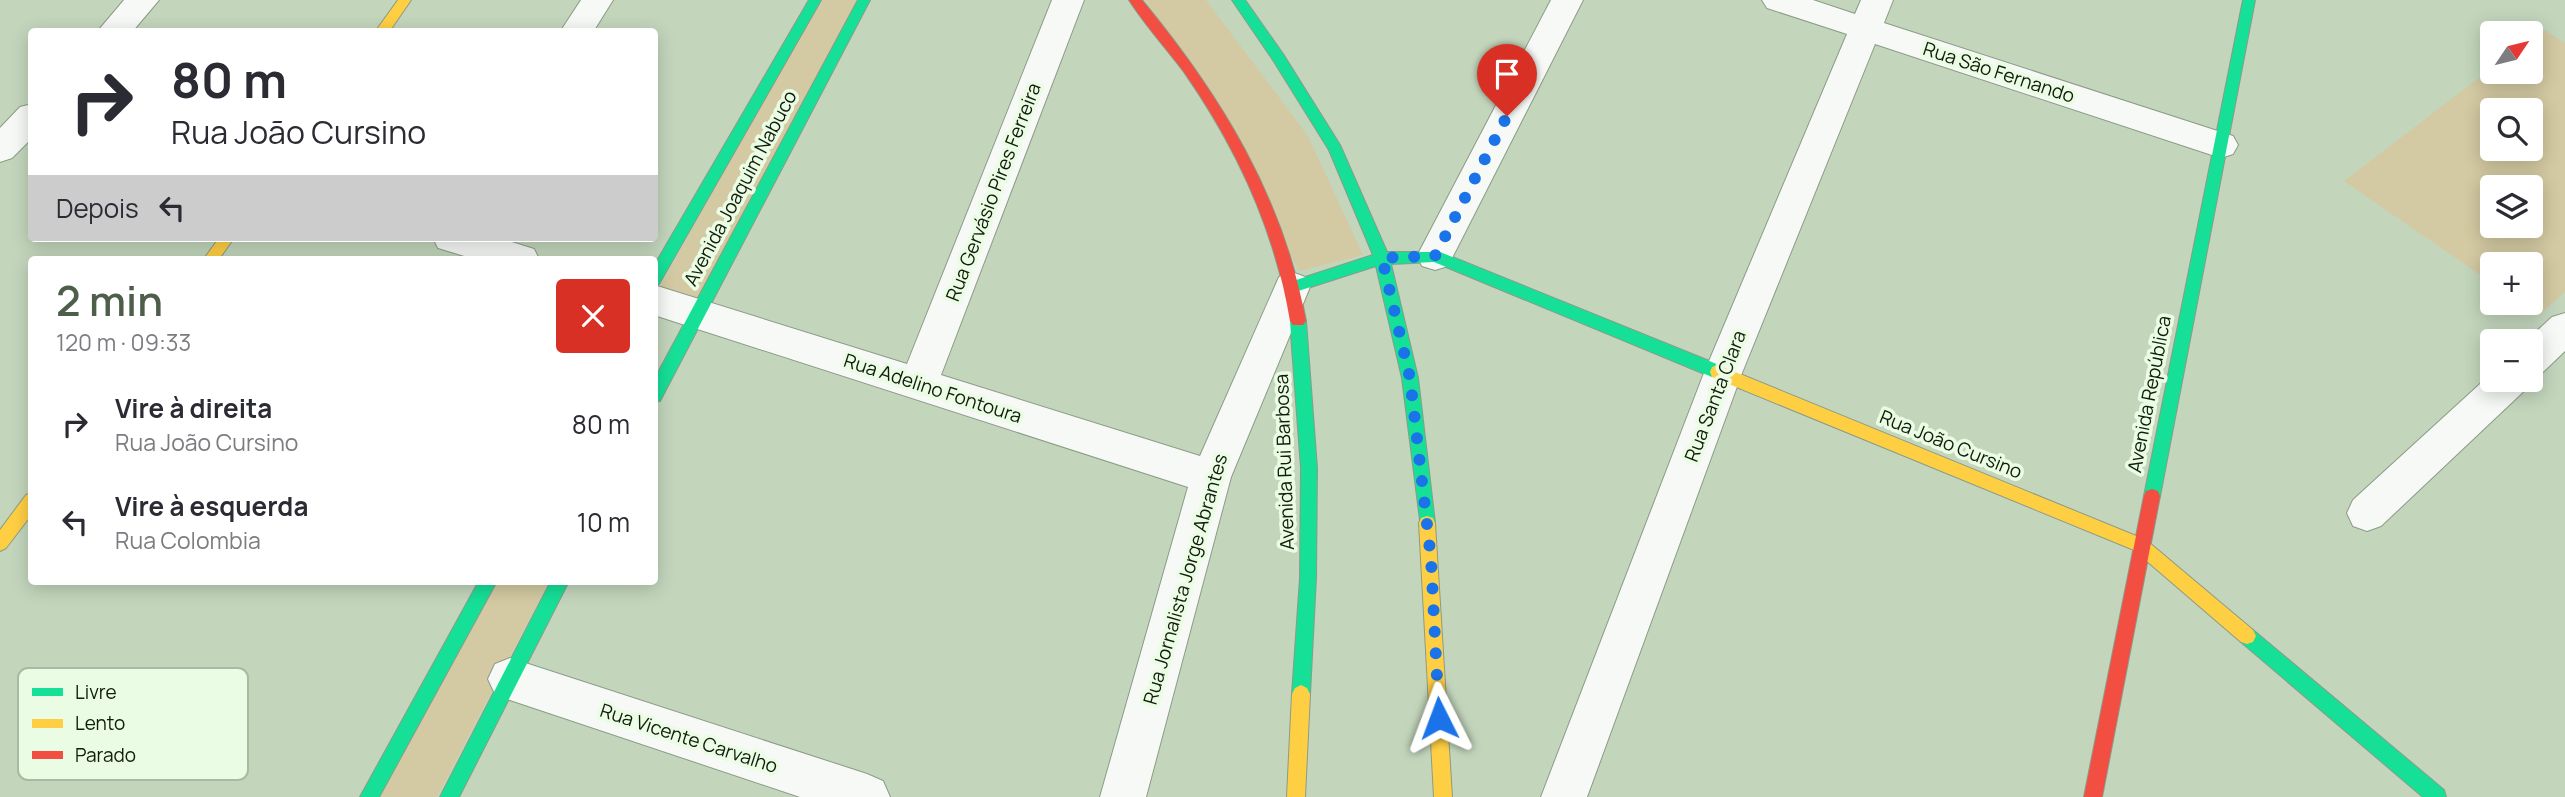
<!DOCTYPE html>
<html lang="pt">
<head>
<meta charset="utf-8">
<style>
	:root { --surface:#fff; --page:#f7f7f7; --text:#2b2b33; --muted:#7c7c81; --accent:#4f5e4a }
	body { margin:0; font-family:Manrope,sans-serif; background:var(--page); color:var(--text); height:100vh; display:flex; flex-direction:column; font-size:26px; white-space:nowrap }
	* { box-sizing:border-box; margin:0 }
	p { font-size:23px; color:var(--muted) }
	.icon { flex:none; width:38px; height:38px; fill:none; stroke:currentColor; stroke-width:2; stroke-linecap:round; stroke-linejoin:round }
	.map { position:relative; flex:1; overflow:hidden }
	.drawer { position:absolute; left:28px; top:256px; width:630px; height:329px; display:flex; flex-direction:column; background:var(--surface); border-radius:7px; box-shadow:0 4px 18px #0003 }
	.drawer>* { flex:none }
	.banner { position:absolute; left:28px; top:28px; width:630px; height:214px; border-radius:7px; box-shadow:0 4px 18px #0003; background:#fff; color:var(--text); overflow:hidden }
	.needle { width:46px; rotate:55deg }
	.fabs { position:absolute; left:2480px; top:21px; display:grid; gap:14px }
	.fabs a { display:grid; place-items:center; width:63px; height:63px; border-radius:7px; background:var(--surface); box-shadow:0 4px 18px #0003; font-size:35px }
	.pin { position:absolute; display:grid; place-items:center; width:60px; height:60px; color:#fff; margin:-72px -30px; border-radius:50% 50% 50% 0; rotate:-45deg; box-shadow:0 0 7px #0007 }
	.pin .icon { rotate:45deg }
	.me { position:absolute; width:77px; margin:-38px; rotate:357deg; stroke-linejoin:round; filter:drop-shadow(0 0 5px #0008) }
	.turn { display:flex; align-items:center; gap:24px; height:147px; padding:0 28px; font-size:32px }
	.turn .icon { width:91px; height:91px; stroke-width:2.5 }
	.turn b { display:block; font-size:49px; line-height:60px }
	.then { display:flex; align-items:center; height:66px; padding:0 28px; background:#0003; gap:14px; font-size:26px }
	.round { display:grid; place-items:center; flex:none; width:74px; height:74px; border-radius:7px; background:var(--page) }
	.summary { display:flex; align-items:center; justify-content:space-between; height:119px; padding:0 28px }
	h1 { font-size:42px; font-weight:600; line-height:52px; color:var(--accent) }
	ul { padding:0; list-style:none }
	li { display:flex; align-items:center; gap:21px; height:98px; padding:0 28px }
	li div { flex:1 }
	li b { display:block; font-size:26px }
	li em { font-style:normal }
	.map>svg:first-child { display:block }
	.green { fill:#d3c9a2; fill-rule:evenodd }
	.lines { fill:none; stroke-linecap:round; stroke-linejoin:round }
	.street-casing { stroke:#8c9b87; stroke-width:2 }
	.fast-casing { stroke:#8c9b87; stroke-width:2 }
	.slow-casing { stroke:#8c9b87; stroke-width:2 }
	.jam-casing { stroke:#8c9b87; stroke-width:2 }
	.street { fill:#f6f9f5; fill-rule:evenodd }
	.fast { fill:#16e098; fill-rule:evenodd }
	.slow { fill:#ffcf43; fill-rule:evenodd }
	.jam { fill:#f24e42; fill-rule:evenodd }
	.route { stroke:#1a73e8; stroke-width:12; stroke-dasharray:0 21.6 }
	.labels { text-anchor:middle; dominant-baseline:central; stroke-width:7; stroke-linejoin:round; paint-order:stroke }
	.street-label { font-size:19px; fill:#111d0c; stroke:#ebfce4 }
	.key { fill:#ebfce4; stroke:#aab9a3; stroke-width:2 }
	.key-label { font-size:19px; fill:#111d0c }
</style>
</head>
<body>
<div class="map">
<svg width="2565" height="797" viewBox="0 0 2565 797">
	<rect width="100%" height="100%" fill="#c3d6bc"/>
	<g class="green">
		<polygon points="820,0 857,0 694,304 657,292"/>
		<polygon points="1146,0 1206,0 1308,136 1363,255 1299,271"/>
		<path d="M2543,29L2565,43V292L2539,315L2521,303H2530V264H2492V283L2344,181L2492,68V72H2530L2531,39ZM2492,110H2530V149H2492ZM2492,187H2530V226H2492Z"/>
		<polygon points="496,581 549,581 437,797 380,797"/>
	</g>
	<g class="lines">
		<g class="street-casing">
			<g id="street">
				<polygon points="124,0 159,0 132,32 97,32"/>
				<polygon points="581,0 613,0 593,32 560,32"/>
				<polygon points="1052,0 1084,0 941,375 1200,456 1279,277 1292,272 1305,277 1310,287 1231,477 1146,797 1100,797 1188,487 654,315 654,285 907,364"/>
				<polygon points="1551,0 1583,0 1448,266 1435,270 1422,266 1417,256"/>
				<polygon points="1762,0 1813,0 1855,14 1861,0 1893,0 1884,23 2233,136 2238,145 2233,154 2221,158 1875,44 1742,373 1587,797 1541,797 1704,373 1847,34 1767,8"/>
				<polygon points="32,104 32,138 12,158 0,162 0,128 20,107"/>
				<polygon points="433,238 499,238 534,249 539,259 474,259 438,248"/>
				<polygon points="2565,313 2565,351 2543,372 2530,377 2530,341 2526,341 2552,317"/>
				<polygon points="2492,373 2492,380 2529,380 2524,391 2381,526 2367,531 2353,526 2347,513 2353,500"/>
				<polygon points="510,658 867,774 883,781 890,797 800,797 510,700 495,694 488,679 495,664"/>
			</g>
		</g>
		<g class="fast-casing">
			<g id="fast">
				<polygon points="809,0 821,0 659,284 654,286 654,266"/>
				<polygon points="858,0 870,0 660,401 654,402 654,380"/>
				<polygon points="1232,0 1245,0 1283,54 1340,145 1387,252 1440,252 1724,367 1726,372 1724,377 1712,377 1434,262 1391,264 1418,378 1435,523 1433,528 1427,530 1421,528 1402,378 1376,266 1292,293 1285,287 1287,283 1373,255 1329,150 1273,60"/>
				<polygon points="2243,0 2255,0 2160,496 2158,501 2152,503 2146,501 2144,496"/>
				<polygon points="1298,315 1303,317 1306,321 1317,468 1316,578 1310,694 1307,700 1301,703 1295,700 1292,694 1300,578 1301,468 1290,321 1293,317"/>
				<polygon points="479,581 497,581 379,797 360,797"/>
				<polygon points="551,581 569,581 459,797 440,797"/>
				<polygon points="2247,628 2253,630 2444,790 2446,797 2423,797 2241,642 2238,636 2241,630"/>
			</g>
		</g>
		<g class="slow-casing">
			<g id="slow">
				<polygon points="398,0 411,0 389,32 375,32"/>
				<polygon points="219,238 234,238 219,259 204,259"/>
				<polygon points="1718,365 2146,540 2253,630 2256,636 2253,642 2247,644 2241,642 2134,550 1712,377 1710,372 1712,367"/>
				<polygon points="32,493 32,514 6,548 0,551 0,530 26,495"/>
				<polygon points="1427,516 1433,518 1435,523 1452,797 1434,797 1419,523 1421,518"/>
				<polygon points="1301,685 1307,688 1310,694 1305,797 1287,797 1292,694 1295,688"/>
			</g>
		</g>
		<g class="jam-casing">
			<g id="jam">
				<path d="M1129,0H1142C1221,96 1283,197 1306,321L1303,325H1293L1290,321C1275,230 1237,148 1184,72C1166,48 1145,25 1129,0Z"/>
				<polygon points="2152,489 2158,491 2160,496 2102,797 2084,797 2144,496 2146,491"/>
			</g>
		</g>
		<use href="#street" class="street"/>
		<use href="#fast" class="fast"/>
		<use href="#slow" class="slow"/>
		<use href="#jam" class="jam"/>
	</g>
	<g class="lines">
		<polyline class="route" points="1439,718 1431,559 1410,378 1382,258 1435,256 1507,116"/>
	</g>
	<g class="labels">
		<g class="street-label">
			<text transform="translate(1999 72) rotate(18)">Rua São Fernando</text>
			<text transform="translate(740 188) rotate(-62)">Avenida Joaquim Nabuco</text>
			<text transform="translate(993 192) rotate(-69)">Rua Gervásio Pires Ferreira</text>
			<text transform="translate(933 388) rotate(18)">Rua Adelino Fontoura</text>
			<text transform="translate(2149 394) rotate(-79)">Avenida República</text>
			<text transform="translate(1715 396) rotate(-69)">Rua Santa Clara</text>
			<text transform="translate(1951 444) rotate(22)">Rua João Cursino</text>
			<text transform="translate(1284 462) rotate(-92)">Avenida Rui Barbosa</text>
			<text transform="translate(1185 579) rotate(-74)">Rua Jornalista Jorge Abrantes</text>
			<text transform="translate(689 738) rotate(18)">Rua Vicente Carvalho</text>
		</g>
	</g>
	<rect x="18" y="668" width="230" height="112" rx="10" class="key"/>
	<rect x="32" y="688" width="31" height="8" fill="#16e098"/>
	<rect x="32" y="719" width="31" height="9" fill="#ffcf43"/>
	<rect x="32" y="751" width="31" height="8" fill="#f24e42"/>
	<g class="key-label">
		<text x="75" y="699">Livre</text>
		<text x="75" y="730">Lento</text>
		<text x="75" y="762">Parado</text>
	</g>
</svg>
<div class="fabs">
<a><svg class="needle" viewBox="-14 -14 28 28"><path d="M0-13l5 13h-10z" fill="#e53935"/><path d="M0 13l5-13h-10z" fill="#7c7c81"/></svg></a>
<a><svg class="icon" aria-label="search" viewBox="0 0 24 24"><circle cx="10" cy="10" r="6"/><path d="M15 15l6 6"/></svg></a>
<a><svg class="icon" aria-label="layers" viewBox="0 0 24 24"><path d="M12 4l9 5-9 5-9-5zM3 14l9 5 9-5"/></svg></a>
<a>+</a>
<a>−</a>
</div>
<div class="pin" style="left:1507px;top:116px;background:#d93025"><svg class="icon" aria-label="arrive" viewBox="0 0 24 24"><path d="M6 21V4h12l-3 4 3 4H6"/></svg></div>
<svg class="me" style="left:1439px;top:718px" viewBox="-20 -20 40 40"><path d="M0-17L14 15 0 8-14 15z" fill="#1a73e8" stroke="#fff" stroke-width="4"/></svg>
<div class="banner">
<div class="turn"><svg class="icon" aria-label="right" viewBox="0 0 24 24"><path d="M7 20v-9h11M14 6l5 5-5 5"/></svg><div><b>80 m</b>Rua João Cursino</div></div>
<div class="then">Depois<svg class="icon" aria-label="left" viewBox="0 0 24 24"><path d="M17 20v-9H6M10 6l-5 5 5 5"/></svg></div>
</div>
<section class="drawer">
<div class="summary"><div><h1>2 min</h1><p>120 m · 09:33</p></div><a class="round" style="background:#d93025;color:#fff"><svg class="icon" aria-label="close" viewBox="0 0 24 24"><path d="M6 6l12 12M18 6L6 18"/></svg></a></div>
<ul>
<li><svg class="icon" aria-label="right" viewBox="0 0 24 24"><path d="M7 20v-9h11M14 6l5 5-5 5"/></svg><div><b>Vire à direita</b><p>Rua João Cursino</p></div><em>80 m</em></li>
<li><svg class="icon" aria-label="left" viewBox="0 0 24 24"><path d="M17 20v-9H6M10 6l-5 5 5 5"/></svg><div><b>Vire à esquerda</b><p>Rua Colombia</p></div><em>10 m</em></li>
</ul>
</section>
</div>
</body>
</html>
